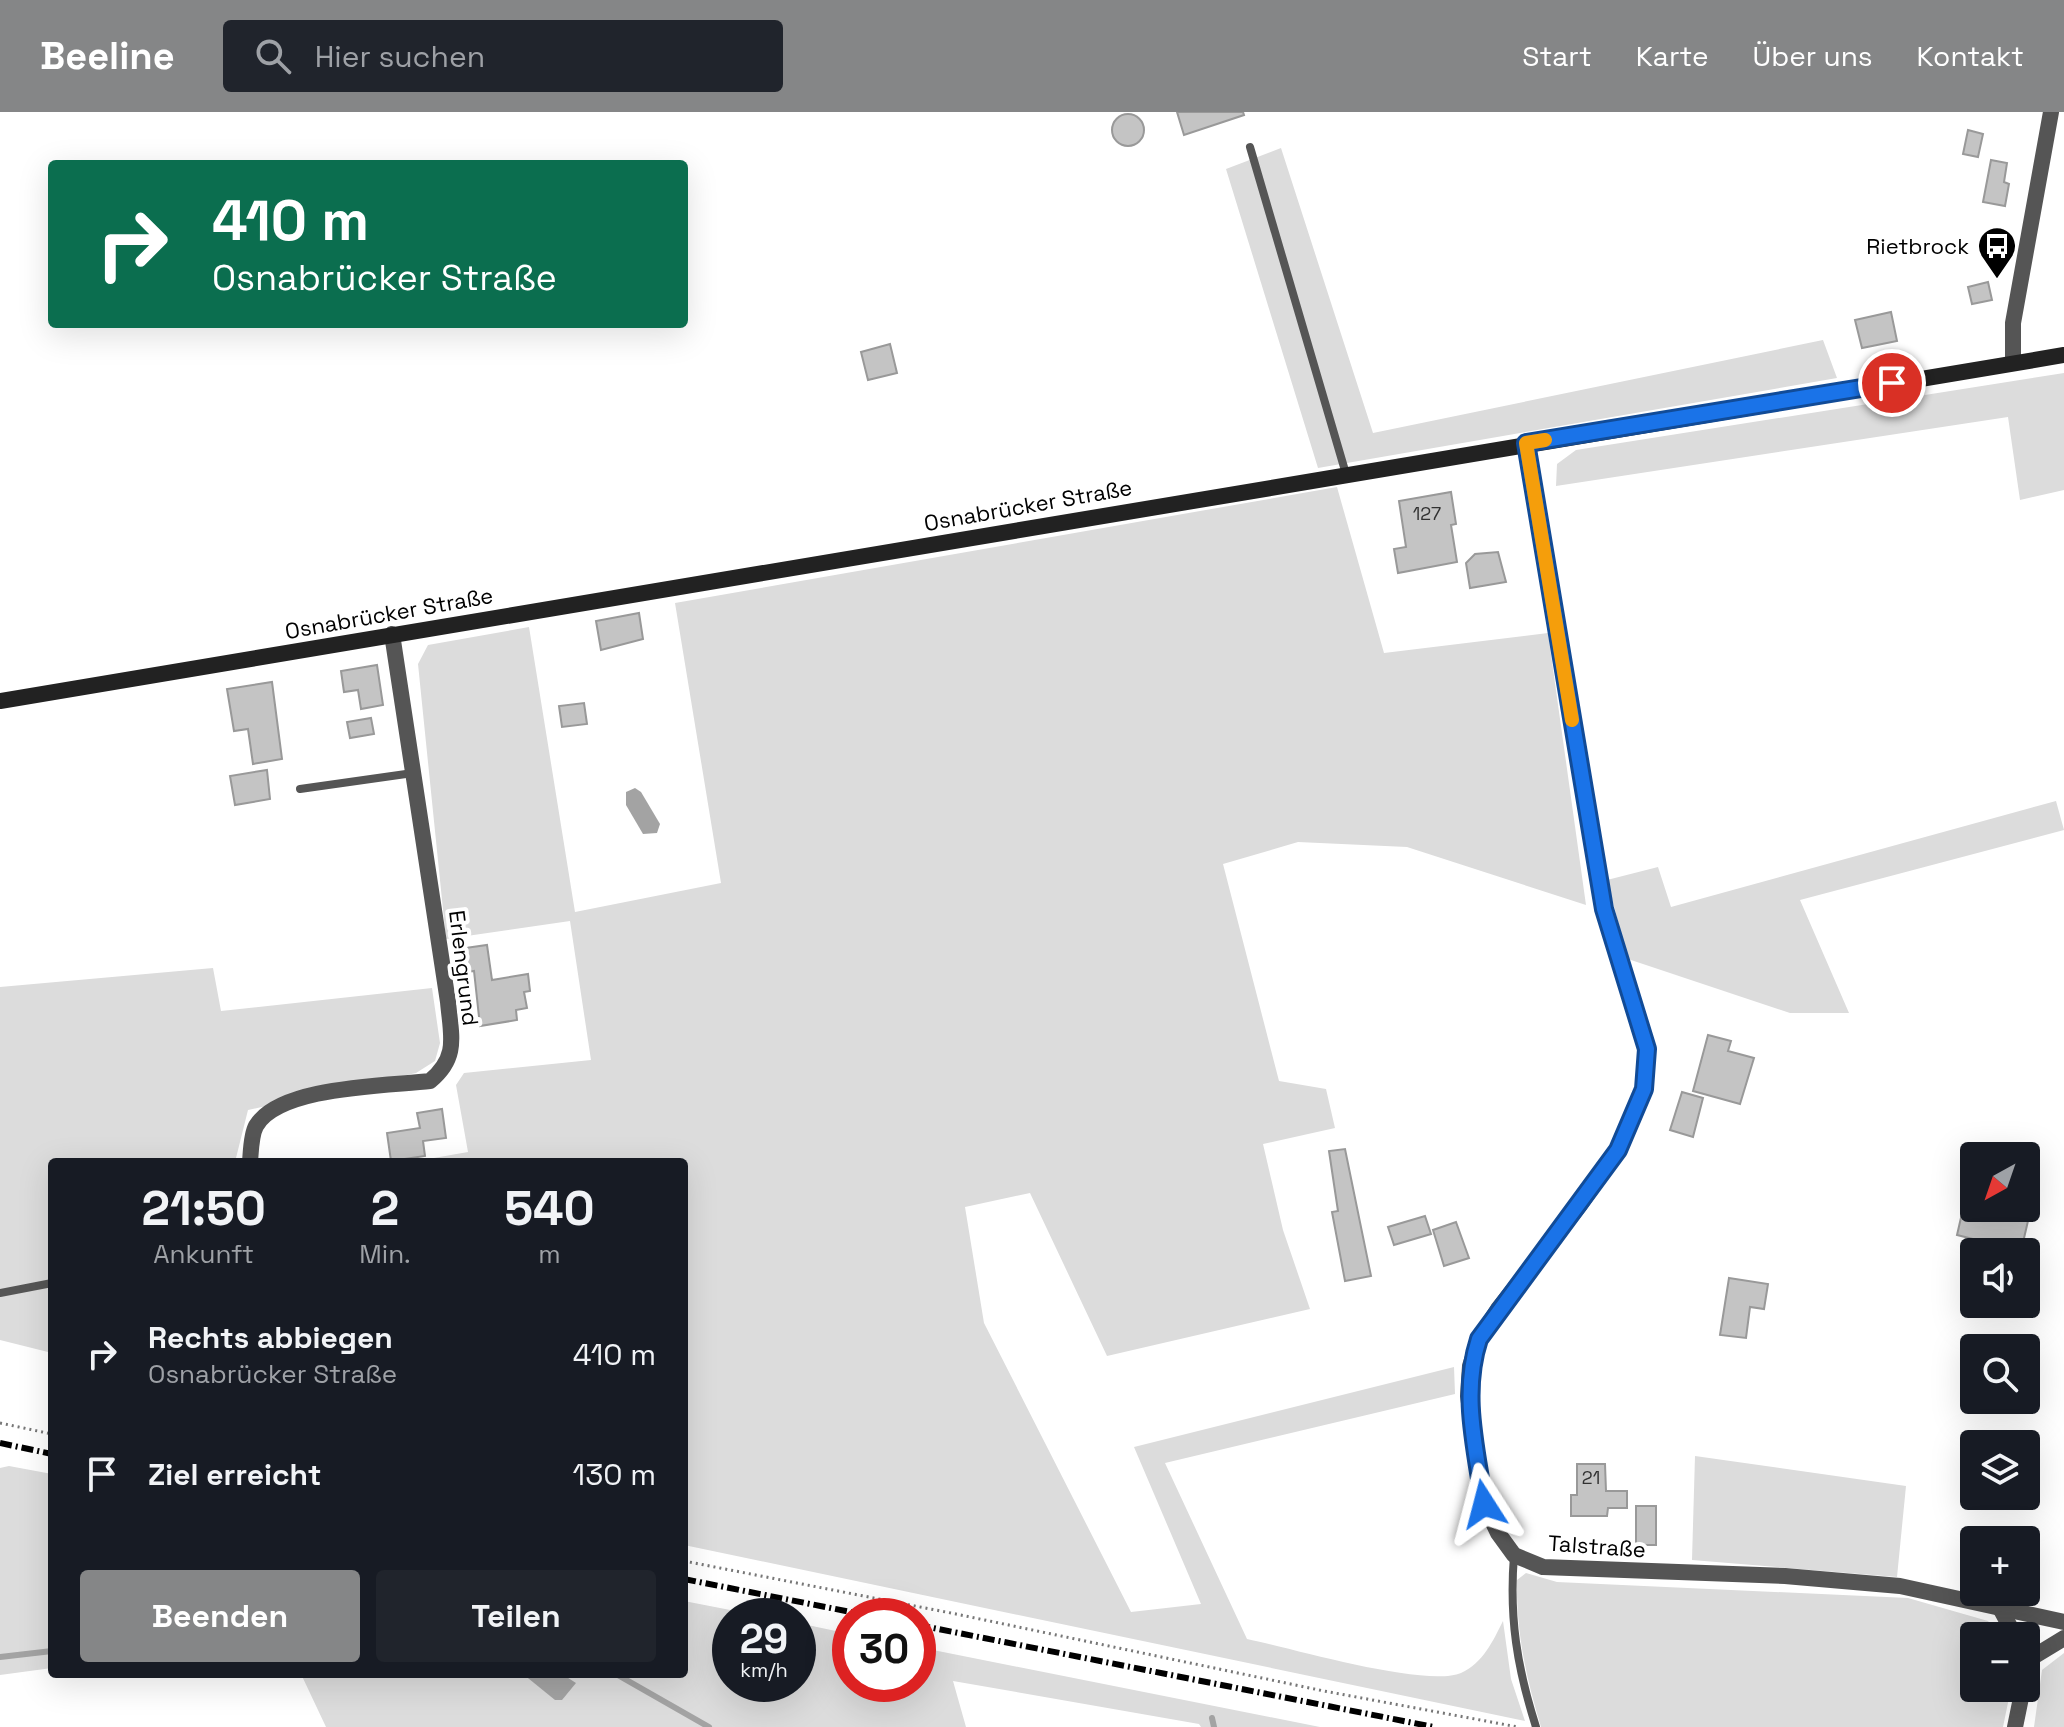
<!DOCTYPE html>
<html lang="de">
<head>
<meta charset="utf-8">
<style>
	:root { --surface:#171b24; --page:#20242c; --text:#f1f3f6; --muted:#9ea1a6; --accent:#858687 }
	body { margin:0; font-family:"Space Grotesk",sans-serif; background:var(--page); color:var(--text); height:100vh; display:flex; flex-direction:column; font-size:30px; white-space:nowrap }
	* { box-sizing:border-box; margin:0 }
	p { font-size:26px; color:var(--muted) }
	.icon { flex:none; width:44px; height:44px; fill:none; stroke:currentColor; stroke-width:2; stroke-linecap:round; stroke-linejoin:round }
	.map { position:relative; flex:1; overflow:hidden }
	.panel { position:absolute; left:48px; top:1046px; width:640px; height:520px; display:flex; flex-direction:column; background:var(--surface); border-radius:8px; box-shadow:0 8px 32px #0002 }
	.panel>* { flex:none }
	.banner { position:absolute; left:48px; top:48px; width:640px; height:168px; border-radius:8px; box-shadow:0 8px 32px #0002; background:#0b6e4f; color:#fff; overflow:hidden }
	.needle { width:52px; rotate:220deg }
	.tools { position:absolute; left:1960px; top:1030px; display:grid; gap:16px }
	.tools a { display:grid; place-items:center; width:80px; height:80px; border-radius:8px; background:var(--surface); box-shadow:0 8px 32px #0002; font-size:40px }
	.speed { position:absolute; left:712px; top:1486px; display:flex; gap:16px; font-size:40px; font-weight:700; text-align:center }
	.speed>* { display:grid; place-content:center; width:104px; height:104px; border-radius:50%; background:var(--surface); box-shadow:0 8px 32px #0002; line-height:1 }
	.speed small { font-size:20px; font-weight:400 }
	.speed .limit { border:12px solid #d22; background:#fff; color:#111 }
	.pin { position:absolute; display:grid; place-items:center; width:68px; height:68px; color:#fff; margin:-34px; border:4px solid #fff; border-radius:50%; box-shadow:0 2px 8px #0007 }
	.me { position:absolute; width:88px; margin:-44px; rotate:351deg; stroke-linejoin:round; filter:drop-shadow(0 0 6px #0008) }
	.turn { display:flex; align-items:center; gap:28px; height:168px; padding:0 32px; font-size:36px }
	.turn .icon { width:104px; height:104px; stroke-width:2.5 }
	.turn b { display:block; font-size:56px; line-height:68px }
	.eta { display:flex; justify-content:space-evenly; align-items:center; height:136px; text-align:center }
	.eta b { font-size:48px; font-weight:800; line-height:56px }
	.action { display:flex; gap:16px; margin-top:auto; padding:16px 32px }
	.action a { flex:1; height:92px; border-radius:8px; background:var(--accent); color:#fff; font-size:32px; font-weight:800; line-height:92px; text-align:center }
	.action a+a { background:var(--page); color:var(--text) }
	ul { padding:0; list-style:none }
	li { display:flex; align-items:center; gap:24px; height:120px; padding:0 32px }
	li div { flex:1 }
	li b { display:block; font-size:30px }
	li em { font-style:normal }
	header { display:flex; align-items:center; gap:48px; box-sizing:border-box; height:112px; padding:0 40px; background:var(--accent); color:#fff }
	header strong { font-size:38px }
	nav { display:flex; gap:44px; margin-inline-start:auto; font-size:28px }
	.search { width:560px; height:72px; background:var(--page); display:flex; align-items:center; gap:20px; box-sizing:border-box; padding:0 28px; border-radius:8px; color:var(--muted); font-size:30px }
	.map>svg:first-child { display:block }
	.green { fill:#dcdcdc }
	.water { fill:#a3a3a3 }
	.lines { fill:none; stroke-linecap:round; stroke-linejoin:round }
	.stream { stroke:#a3a3a3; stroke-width:6 }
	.building { fill:#c4c4c4; stroke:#999; stroke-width:2 }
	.path { stroke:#777; stroke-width:3; stroke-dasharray:2 4; stroke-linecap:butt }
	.lane { stroke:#555; stroke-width:8 }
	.street { stroke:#555; stroke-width:16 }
	.secondary { stroke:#222; stroke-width:16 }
	.rail { stroke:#000; stroke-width:6; stroke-dasharray:12 4 2 4; stroke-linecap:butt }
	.route-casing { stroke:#114b97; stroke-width:20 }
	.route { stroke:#1a73e8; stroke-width:14 }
	.slow { stroke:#f59e0b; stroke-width:14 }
	.labels { text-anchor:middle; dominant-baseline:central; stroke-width:8; stroke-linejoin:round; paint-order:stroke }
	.number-label { font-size:18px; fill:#313131 }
	.poi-label { font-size:22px; fill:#000; stroke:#fff; text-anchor:end }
	.street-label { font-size:22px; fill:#000; stroke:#fff }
</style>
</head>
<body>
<header>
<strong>Beeline</strong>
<div class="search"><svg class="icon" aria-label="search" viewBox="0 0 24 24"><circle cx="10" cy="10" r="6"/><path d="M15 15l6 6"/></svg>Hier suchen</div>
<nav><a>Start</a><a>Karte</a><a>Über uns</a><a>Kontakt</a></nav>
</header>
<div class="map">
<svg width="2064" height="1615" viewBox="0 0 2064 1615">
	<rect width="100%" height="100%" fill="#fff"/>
	<g class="green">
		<polygon points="1281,36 1373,321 1823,228 1837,266 1318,356 1226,57"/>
		<polygon points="2064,261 2064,378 2020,388 2008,305 1556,374 1557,352 1576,338"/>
		<path d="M1337,375L1384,541L1548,521L1586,793L1407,735L1298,730L1223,752L1279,969L1326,977L1335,1016L1263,1032L1283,1118L1310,1197L1107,1244L1030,1081L965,1095L984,1211L1131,1500L1201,1492L1134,1335L1454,1255L1455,1282L1165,1351L1247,1527C1291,1536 1425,1576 1461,1561C1483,1551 1493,1529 1503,1509L1511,1567L1525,1609L684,1433V1050H411L468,1040L456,973L464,961L591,948L570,809L446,827L418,552L428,533L529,515L575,800L721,771L675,491Z"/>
		<polygon points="2056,689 2064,718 1800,788 1849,901 1790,901 1628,847 1607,768 1658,755 1671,795"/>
		<polygon points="213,856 221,899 432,876 440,931 435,949 416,961 248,998 235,1050 52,1050 52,1241 0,1228 0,875"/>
		<polygon points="1695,1344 1906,1374 1897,1465 1692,1448"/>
		<polygon points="9,1354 52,1362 52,1556 0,1563 0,1356"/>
		<path d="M1526,1461L1557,1470L1908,1486L1988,1509L2000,1524H1974V1576H2011L2003,1615H1541C1526,1566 1516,1519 1517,1468Z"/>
		<polygon points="684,1489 761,1504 730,1504 730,1572 798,1572 798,1511 850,1522 850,1572 918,1572 918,1535 1320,1615 1201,1615 1199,1612 953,1569 966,1615 326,1615 301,1562 684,1562"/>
		<polygon points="2064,1541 2064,1615 2034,1615 2042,1558"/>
	</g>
	<g class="water">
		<polygon points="635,676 641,680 660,712 657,721 643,722 626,693 626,680"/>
		<polygon points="523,1562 562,1562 576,1571 562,1588 555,1588"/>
	</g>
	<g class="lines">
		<g class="stream">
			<polyline points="0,1545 52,1539"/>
			<polyline points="616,1562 709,1615"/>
			<polyline points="1212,1606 1214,1615"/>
		</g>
	</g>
	<g class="building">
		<polygon points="1177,0 1243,0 1244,3 1184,23"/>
		<circle cx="1128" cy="18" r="16"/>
		<polygon points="1968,18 1983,22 1978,45 1963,42"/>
		<polygon points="1991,48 2007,51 2004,70 2009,72 2005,94 1983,90"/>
		<polygon points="1988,170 1992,188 1972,192 1968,175"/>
		<polygon points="1891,200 1897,229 1862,236 1855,208"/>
		<polygon points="890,232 897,261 868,268 861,240"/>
		<polygon points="1451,380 1456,412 1451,413 1457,450 1398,461 1394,437 1406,435 1399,389"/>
		<polygon points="1498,440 1506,470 1470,476 1466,451 1475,442"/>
		<polygon points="639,501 643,527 601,538 596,509"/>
		<polygon points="377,553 383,593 361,597 358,578 344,580 341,559"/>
		<polygon points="272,570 282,647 253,652 248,617 234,619 227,577"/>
		<polygon points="584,591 587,612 562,615 559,594"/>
		<polygon points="371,606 374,622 350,626 347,610"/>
		<polygon points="267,658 270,687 235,693 230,664"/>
		<polygon points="487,833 492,868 528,862 530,879 524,880 527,896 516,898 517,908 480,914 474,859 462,861 458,837"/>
		<polygon points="1708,923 1731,929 1728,939 1754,946 1740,992 1693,979"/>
		<polygon points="1682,980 1703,986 1693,1025 1670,1018"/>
		<polygon points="442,997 446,1026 423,1029 425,1044 391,1049 387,1021 420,1016 417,1001"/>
		<polygon points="1345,1037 1371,1164 1345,1169 1332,1100 1338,1099 1329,1039"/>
		<polygon points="2000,1096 2031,1096 2021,1139 1957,1123 1963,1097 1998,1105"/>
		<polygon points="1425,1104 1431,1122 1394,1133 1388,1115"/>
		<polygon points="1456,1110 1469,1146 1444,1154 1433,1118"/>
		<polygon points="1729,1166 1768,1172 1764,1197 1750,1195 1746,1226 1720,1223"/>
		<polygon points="1577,1352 1605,1352 1606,1379 1627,1379 1627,1396 1608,1396 1607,1404 1571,1404 1571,1383 1577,1383"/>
		<rect x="1636" y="1394" width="20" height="39"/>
	</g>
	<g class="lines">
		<g class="path">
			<polyline points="0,1311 52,1322"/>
			<polyline points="684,1449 956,1502 1324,1579 1518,1615"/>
		</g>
		<g class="lane">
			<polyline points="1250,35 1346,362"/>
			<polyline points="300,677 413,661"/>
			<polyline points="0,1181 52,1171"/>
			<path d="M1514,1443C1509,1506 1517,1555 1536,1615"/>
		</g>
		<g class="street">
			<polyline points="2013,251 2013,211 2051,0"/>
			<polyline points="1526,331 1604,797 1647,937 1644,977 1618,1038 1580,1093 1498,1197 1479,1227 1470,1254 1468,1284 1484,1392 1498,1421 1514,1443 1543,1455 1785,1464 1900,1474 2064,1510"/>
			<path d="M250,1050C251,1039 251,1023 256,1014C279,974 387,974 430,969C459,945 451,924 448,890L392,522"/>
			<polyline points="2000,1496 2015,1524"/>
			<polyline points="2028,1548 2064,1526"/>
			<polyline points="2015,1615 2023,1576"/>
		</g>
		<polyline class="secondary" points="0,589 2064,243"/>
		<g class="rail">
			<polyline points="0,1331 52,1342"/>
			<polyline points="684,1467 871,1504"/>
			<polyline points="918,1513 1434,1615"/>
		</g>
	</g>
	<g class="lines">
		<g class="route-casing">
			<path id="route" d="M1484,1392C1476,1336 1461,1282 1479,1227L1618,1038L1644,977L1647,937L1604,797L1526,331L1892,271"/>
		</g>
		<use href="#route" class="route"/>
		<polyline class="slow" points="1545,328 1526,331 1572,608"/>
	</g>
	<defs>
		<g id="bus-pin" transform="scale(2)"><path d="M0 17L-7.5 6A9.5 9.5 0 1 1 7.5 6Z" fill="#000" stroke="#fff"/><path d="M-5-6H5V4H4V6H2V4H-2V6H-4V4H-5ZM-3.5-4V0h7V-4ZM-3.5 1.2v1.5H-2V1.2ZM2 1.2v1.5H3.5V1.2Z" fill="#fff"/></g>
	</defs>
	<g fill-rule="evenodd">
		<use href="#bus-pin" x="1997" y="134"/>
	</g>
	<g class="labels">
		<g class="number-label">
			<text x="1427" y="401">127</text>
			<text x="1591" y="1365">21</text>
		</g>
		<g class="poi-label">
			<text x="1969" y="134">Rietbrock</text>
		</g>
		<g class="street-label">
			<text transform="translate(1028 393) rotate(-10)">Osnabrücker Straße</text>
			<text transform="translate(389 501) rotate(-10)">Osnabrücker Straße</text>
			<text transform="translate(464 856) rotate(83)">Erlengrund</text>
			<text transform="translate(1597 1434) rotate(4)">Talstraße</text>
		</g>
	</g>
</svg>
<div class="tools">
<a><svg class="needle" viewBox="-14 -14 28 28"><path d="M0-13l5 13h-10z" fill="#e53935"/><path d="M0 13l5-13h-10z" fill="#9ea1a6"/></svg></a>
<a><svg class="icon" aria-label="sound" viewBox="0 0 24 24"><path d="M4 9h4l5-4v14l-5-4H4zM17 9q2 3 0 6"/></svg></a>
<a><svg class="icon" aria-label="search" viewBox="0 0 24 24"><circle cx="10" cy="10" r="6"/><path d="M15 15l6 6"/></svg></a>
<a><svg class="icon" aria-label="layers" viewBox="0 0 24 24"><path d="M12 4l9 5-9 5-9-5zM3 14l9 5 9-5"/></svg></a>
<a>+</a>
<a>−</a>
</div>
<div class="speed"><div>29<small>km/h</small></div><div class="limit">30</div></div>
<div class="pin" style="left:1892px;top:271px;background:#d93025"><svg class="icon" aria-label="arrive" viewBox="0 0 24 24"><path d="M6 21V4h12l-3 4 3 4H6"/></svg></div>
<svg class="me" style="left:1484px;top:1392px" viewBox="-20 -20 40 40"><path d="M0-17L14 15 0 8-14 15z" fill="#1a73e8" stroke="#fff" stroke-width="4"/></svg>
<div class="banner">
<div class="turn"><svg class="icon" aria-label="right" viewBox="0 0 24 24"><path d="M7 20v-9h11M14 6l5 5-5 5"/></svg><div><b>410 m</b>Osnabrücker Straße</div></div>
</div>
<section class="panel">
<div class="eta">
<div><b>21:50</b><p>Ankunft</p></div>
<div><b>2</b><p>Min.</p></div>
<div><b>540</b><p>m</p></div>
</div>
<ul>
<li><svg class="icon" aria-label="right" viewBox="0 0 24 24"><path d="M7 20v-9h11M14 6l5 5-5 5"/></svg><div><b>Rechts abbiegen</b><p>Osnabrücker Straße</p></div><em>410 m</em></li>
<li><svg class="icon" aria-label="arrive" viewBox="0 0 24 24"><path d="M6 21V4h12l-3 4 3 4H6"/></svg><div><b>Ziel erreicht</b></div><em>130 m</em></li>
</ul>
<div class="action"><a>Beenden</a><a>Teilen</a></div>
</section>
</div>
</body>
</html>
